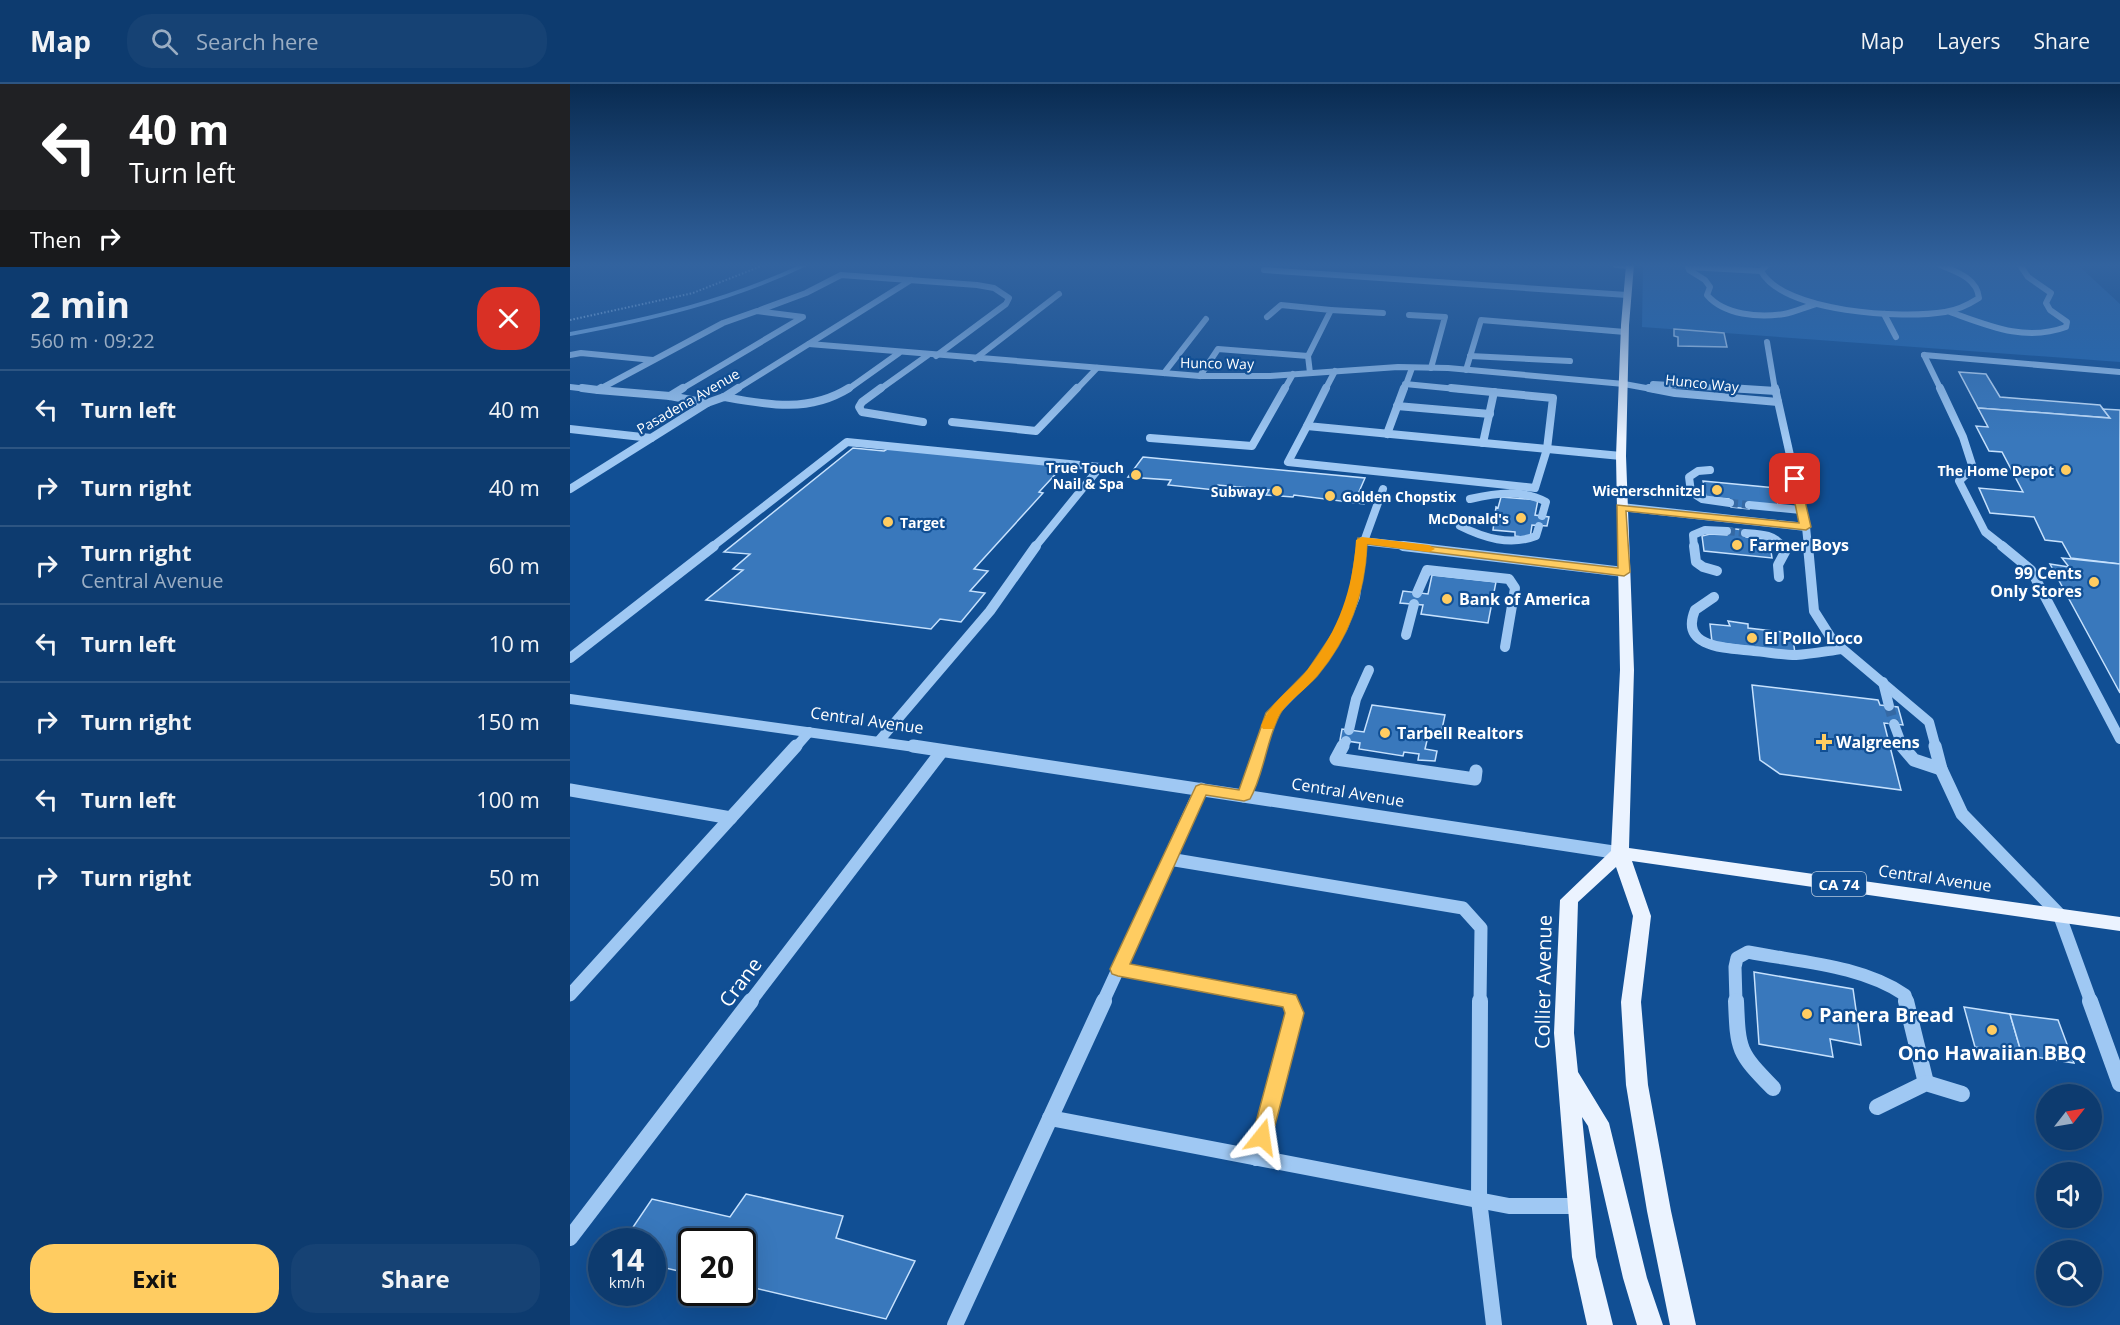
<!DOCTYPE html>
<html lang="en">
<head>
<meta charset="utf-8">
<style>
	:root { --surface:#0d3b6f; --page:#164274; --text:#f1f3f6; --muted:#9aadc3; --line:#2d5582; --accent:#ffcc61 }
	body { margin:0; font-family:"Open Sans",sans-serif; background:var(--page); color:var(--text); height:100vh; display:flex; flex-direction:column; font-size:22px; white-space:nowrap }
	* { box-sizing:border-box; margin:0 }
	p { font-size:20px; color:var(--muted) }
	.icon { flex:none; width:33px; height:33px; fill:none; stroke:currentColor; stroke-width:2; stroke-linecap:round; stroke-linejoin:round }
	.map { position:relative; flex:1; overflow:hidden }
	.drawer { display:flex; flex-direction:column; background:var(--surface); width:570px }
	.drawer>* { flex:none }
	.hud { background:#202124; color:#fff; overflow:hidden }
	.needle { width:39px; rotate:59deg }
	.buttons { position:absolute; left:1466px; top:1000px; display:grid; gap:12px }
	.buttons a { display:grid; place-items:center; width:66px; height:66px; border-radius:50%; background:var(--surface); box-shadow:0 6px 24px #0002,0 0 0 2px var(--line); font-size:30px }
	.speed { position:absolute; left:18px; top:1144px; display:flex; gap:12px; font-size:30px; font-weight:700; text-align:center }
	.speed>* { display:grid; place-content:center; width:78px; height:78px; border-radius:50%; background:var(--surface); box-shadow:0 6px 24px #0002,0 0 0 2px var(--line); line-height:1 }
	.speed small { font-size:15px; font-weight:400 }
	.speed .limit { border:3px solid #111; border-radius:9px; background:#fff; color:#111 }
	.pin { position:absolute; display:grid; place-items:center; width:51px; height:51px; color:#fff; margin:-26px; border-radius:12px; box-shadow:0 3px 9px #0006 }
	.me { position:absolute; width:66px; margin:-33px; rotate:15deg; stroke-linejoin:round; filter:drop-shadow(0 0 4px #0008) }
	.turn { display:flex; align-items:center; gap:21px; height:126px; padding:0 30px; font-size:27px }
	.turn .icon { width:78px; height:78px; stroke-width:2.5 }
	.turn b { display:block; font-size:42px; line-height:51px }
	.then { display:flex; align-items:center; height:57px; padding:0 30px; background:#0003; gap:12px; font-size:22px }
	.round { display:grid; place-items:center; flex:none; width:63px; height:63px; border-radius:24px; background:var(--page) }
	.head { display:flex; align-items:center; justify-content:space-between; height:102px; padding:0 30px }
	h1 { font-size:36px; font-weight:700; line-height:45px }
	.button { display:flex; gap:12px; margin-top:auto; padding:12px 30px }
	.button a { flex:1; height:69px; border-radius:24px; background:var(--accent); color:#111; font-size:24px; font-weight:700; line-height:69px; text-align:center }
	.button a+a { background:var(--page); color:var(--text) }
	ul { padding:0; list-style:none }
	li { display:flex; align-items:center; gap:18px; height:78px; padding:0 30px; border-top:2px solid var(--line) }
	li div { flex:1 }
	li b { display:block; font-size:22px }
	li em { font-style:normal }
	header { display:flex; align-items:center; gap:36px; box-sizing:border-box; height:84px; padding:0 30px; background:var(--surface); border-bottom:2px solid var(--line) }
	header strong { font-size:28px }
	nav { display:flex; gap:33px; margin-inline-start:auto; font-size:21px }
	.search { width:420px; height:54px; background:var(--page); display:flex; align-items:center; gap:15px; box-sizing:border-box; padding:0 21px; border-radius:24px; color:var(--muted); font-size:22px }
	main { display:flex; flex:1; min-height:0 }
	.map>svg:first-child { display:block }
	.green { fill:#2369b3 }
	.lines { fill:none; stroke-linecap:round; stroke-linejoin:round }
	.stream { stroke:#90c3f7; stroke-width:4 }
	.building { fill:#3978bc; stroke:#c6e1fd; stroke-width:1.5 }
	.minor-tunnel-far1 { stroke:#3569a4; stroke-width:8; stroke-dasharray:8 4; stroke-linecap:butt }
	.minor-tunnel { stroke:#3569a4; stroke-width:10; stroke-dasharray:10 5; stroke-linecap:butt }
	.path { stroke:#9fc8f3; stroke-width:2; stroke-dasharray:1.5 2; stroke-linecap:butt }
	.minor-far4 { stroke:#9fc8f3; stroke-width:6 }
	.minor-far3 { stroke:#9fc8f3; stroke-width:8 }
	.minor-far2 { stroke:#9fc8f3; stroke-width:10 }
	.minor-far1 { stroke:#9fc8f3; stroke-width:13 }
	.minor { stroke:#9fc8f3; stroke-width:16 }
	.major { fill:#ebf3ff; fill-rule:evenodd }
	.route { fill:#ffcc61; stroke:#a6853f; stroke-width:1.5 }
	.slow { fill:#f59e0b }
	.poi-dot { fill:#ffcc61; stroke:#114f94; stroke-width:2 }
	.labels { text-anchor:middle; dominant-baseline:central; stroke-width:4.5; stroke-linejoin:round; paint-order:stroke }
	.far-street-label { font-size:14px; fill:#fff; stroke:#114f94 }
	.far-poi-label { font-size:14px; font-weight:bold; fill:#fff; stroke:#114f94; text-anchor:end }
	.shield { fill:#114f94; stroke:#b8cadf; stroke-width:1.5 }
	.shield-label { font-size:15px; font-weight:bold; fill:#fff }
	.poi-label { font-size:16px; font-weight:bold; fill:#fff; stroke:#114f94; text-anchor:start }
	.street-label { font-size:16px; fill:#fff; stroke:#114f94 }
	.near-street-label { font-size:20px; fill:#fff; stroke:#114f94 }
	.near-poi-label { font-size:20px; font-weight:bold; fill:#fff; stroke:#114f94; text-anchor:start }
</style>
</head>
<body>
<header>
<strong>Map</strong>
<div class="search"><svg class="icon" aria-label="search" viewBox="0 0 24 24"><circle cx="10" cy="10" r="6"/><path d="M15 15l6 6"/></svg>Search here</div>
<nav><a>Map</a><a>Layers</a><a>Share</a></nav>
</header>
<main>
<section class="drawer">
<div class="hud">
<div class="turn"><svg class="icon" aria-label="left" viewBox="0 0 24 24"><path d="M17 20v-9H6M10 6l-5 5 5 5"/></svg><div><b>40 m</b>Turn left</div></div>
<div class="then">Then<svg class="icon" aria-label="right" viewBox="0 0 24 24"><path d="M7 20v-9h11M14 6l5 5-5 5"/></svg></div>
</div>
<div class="head"><div><h1>2 min</h1><p>560 m · 09:22</p></div><a class="round" style="background:#d93025;color:#fff"><svg class="icon" aria-label="close" viewBox="0 0 24 24"><path d="M6 6l12 12M18 6L6 18"/></svg></a></div>
<ul>
<li><svg class="icon" aria-label="left" viewBox="0 0 24 24"><path d="M17 20v-9H6M10 6l-5 5 5 5"/></svg><div><b>Turn left</b></div><em>40 m</em></li>
<li><svg class="icon" aria-label="right" viewBox="0 0 24 24"><path d="M7 20v-9h11M14 6l5 5-5 5"/></svg><div><b>Turn right</b></div><em>40 m</em></li>
<li><svg class="icon" aria-label="right" viewBox="0 0 24 24"><path d="M7 20v-9h11M14 6l5 5-5 5"/></svg><div><b>Turn right</b><p>Central Avenue</p></div><em>60 m</em></li>
<li><svg class="icon" aria-label="left" viewBox="0 0 24 24"><path d="M17 20v-9H6M10 6l-5 5 5 5"/></svg><div><b>Turn left</b></div><em>10 m</em></li>
<li><svg class="icon" aria-label="right" viewBox="0 0 24 24"><path d="M7 20v-9h11M14 6l5 5-5 5"/></svg><div><b>Turn right</b></div><em>150 m</em></li>
<li><svg class="icon" aria-label="left" viewBox="0 0 24 24"><path d="M17 20v-9H6M10 6l-5 5 5 5"/></svg><div><b>Turn left</b></div><em>100 m</em></li>
<li><svg class="icon" aria-label="right" viewBox="0 0 24 24"><path d="M7 20v-9h11M14 6l5 5-5 5"/></svg><div><b>Turn right</b></div><em>50 m</em></li>
</ul>
<div class="button"><a>Exit</a><a>Share</a></div>
</section>
<div class="map">
<svg width="1550" height="1241" viewBox="0 0 1550 1241">
	<rect width="100%" height="100%" fill="#114f94"/>
	<polygon class="green" points="1073,181 1508,181 1550,220 1550,278 1072,243"/>
	<g class="lines">
		<path class="stream" d="M0,250C81,235 159,217 234,181"/>
	</g>
	<g class="building">
		<polygon points="1104,245 1154,249 1157,263 1108,262 1108,253 1104,252"/>
		<polygon points="1389,288 1416,290 1430,313 1530,321 1540,334 1408,324"/>
		<polygon points="1408,324 1540,334 1533,325 1550,326 1550,480 1501,474 1492,458 1475,456 1464,433 1420,429 1409,404 1453,408 1432,368 1419,367 1406,342 1418,343"/>
		<polygon points="283,364 314,367 319,364 493,382 469,408 473,409 404,485 418,487 400,507 415,509 391,538 370,535 361,545 136,516 173,486 163,485 180,470 154,468"/>
		<polygon points="573,373 795,394 788,410 798,411 794,420 724,411 723,413 696,411 699,406 648,401 645,406 598,401 601,396 558,393"/>
		<polygon points="1133,397 1206,404 1208,422 1178,419 1179,425 1161,423 1159,415 1136,413"/>
		<polygon points="931,413 968,416 965,431 979,433 977,442 962,441 960,454 945,452 945,448 923,446 926,423 928,424"/>
		<polygon points="1157,444 1174,446 1176,453 1199,455 1202,474 1134,467 1132,452 1140,450 1157,451"/>
		<polygon points="1492,474 1550,480 1550,609 1480,480 1499,483"/>
		<polygon points="862,491 926,498 918,539 851,530 853,521 830,519 833,507 858,510"/>
		<polygon points="1158,537 1178,540 1178,544 1222,549 1225,569 1142,558 1140,540 1160,542"/>
		<polygon points="1182,601 1308,616 1310,621 1328,623 1333,641 1314,639 1331,706 1210,690 1190,676"/>
		<polygon points="802,621 875,631 871,650 859,648 855,665 867,667 865,677 848,676 849,670 834,668 833,672 789,665 790,659 770,656 772,645 794,648"/>
		<polygon points="1184,888 1283,905 1291,961 1260,955 1263,973 1189,960"/>
		<polygon points="1394,923 1440,930 1452,971 1405,963"/>
		<polygon points="1440,930 1488,936 1504,979 1452,971"/>
		<polygon points="176,1110 273,1132 266,1154 345,1177 316,1235 172,1201 172,1158 122,1158 122,1190 82,1181 82,1158 53,1158 82,1115 160,1133"/>
	</g>
	<g class="lines">
		<g class="minor-tunnel-far1">
			<polyline points="1160,419 1179,421"/>
			<polyline points="1157,447 1175,449"/>
		</g>
		<polyline class="minor-tunnel" points="1319,622 1324,640"/>
		<polyline class="path" points="0,236 123,209 194,181"/>
		<g class="minor-far4">
			<polyline points="1046,181 1060,182"/>
			<path d="M1119,181V186L1135,196L1140,203L1137,211C1154,231 1189,234 1214,230C1225,228 1235,223 1246,220"/>
			<path d="M1197,181L1191,187C1214,229 1333,235 1375,228C1388,226 1398,221 1409,214C1407,194 1387,188 1370,181"/>
			<polyline points="1118,183 1191,187"/>
			<polyline points="694,186 1057,211"/>
			<polyline points="190,226 236,209 271,191 407,201 424,204 439,214 436,220 366,272"/>
			<polyline points="761,226 813,229"/>
			<path d="M1380,228C1419,242 1455,258 1496,243L1497,238L1480,226L1476,219L1481,209L1458,193L1450,181"/>
			<polyline points="1314,230 1326,253"/>
			<polyline points="839,231 875,233 861,284"/>
			<polyline points="697,233 711,221 761,226 738,272 740,289"/>
			<polyline points="1197,258 1205,306"/>
			<polyline points="239,260 630,292 700,292 828,283 878,284 1054,300 1087,306"/>
			<polyline points="0,271 11,269 83,276"/>
			<polyline points="1354,271 1371,306"/>
			<polyline points="1354,271 1550,288"/>
			<polyline points="900,272 1000,277"/>
			<polyline points="405,275 489,210"/>
			<polyline points="896,286 911,236 1055,248"/>
			<polyline points="594,289 636,235"/>
			<polyline points="630,292 648,265 738,272"/>
			<polyline points="835,300 897,306"/>
			<polyline points="1083,300 1185,306"/>
			<polyline points="0,303 26,306"/>
			<polyline points="28,306 153,239 187,227 233,233 110,306"/>
			<polyline points="165,306 341,196"/>
			<polyline points="277,306 329,269"/>
			<polyline points="309,306 358,271"/>
			<polyline points="506,306 527,284"/>
			<polyline points="714,306 723,290"/>
			<polyline points="755,306 765,287"/>
			<polyline points="834,306 842,284"/>
		</g>
		<g class="minor-far3">
			<polyline points="12,304 28,306"/>
			<polyline points="31,304 28,306 100,312"/>
			<polyline points="311,304 292,318 289,323 292,328 353,338"/>
			<polyline points="756,304 737,342 1051,372"/>
			<polyline points="1079,304 1105,309 1208,318"/>
			<polyline points="1159,304 1206,307"/>
			<polyline points="1205,304 1236,443 1238,463"/>
			<polyline points="1370,304 1393,353 1403,384 1389,397 1415,448 1434,463"/>
			<polyline points="100,312 137,319"/>
			<polyline points="100,312 113,304"/>
			<path d="M154,313C198,321 239,329 279,304"/>
			<polyline points="827,322 920,330"/>
			<polyline points="382,338 466,347 507,304"/>
			<polyline points="737,342 718,378 965,404 977,365 983,314 881,304"/>
			<polyline points="0,345 81,354"/>
			<polyline points="817,350 834,304"/>
			<polyline points="580,354 682,362 715,304"/>
			<polyline points="913,359 924,308"/>
			<polyline points="1140,386 1128,387 1119,393 1121,408 1132,415 1160,419"/>
			<polyline points="0,405 137,319 154,313 168,304"/>
			<path d="M900,415C926,409 952,405 976,418L972,432"/>
			<polyline points="1179,421 1231,426"/>
			<polyline points="1051,423 1236,443"/>
			<path d="M890,442C914,454 940,462 966,452L969,442"/>
			<path d="M1175,449C1190,450 1205,450 1213,463"/>
			<polyline points="792,457 846,463"/>
			<polyline points="142,463 277,358 530,383 465,463"/>
			<polyline points="792,463 813,405"/>
			<polyline points="1124,463 1123,451 1135,446 1157,447"/>
		</g>
		<g class="minor-far2">
			<polyline points="833,462 1054,488"/>
			<polyline points="1124,462 1126,478 1133,483 1147,487"/>
			<polyline points="1238,462 1244,527 1263,557 1359,638 1366,664"/>
			<polyline points="1432,462 1461,486 1550,655"/>
			<polyline points="1209,493 1208,481 1215,468 1213,462"/>
			<polyline points="847,509 857,486 939,495 945,504 935,563"/>
			<path d="M1144,513L1125,526C1109,565 1159,564 1184,567C1197,568 1212,571 1226,571C1241,570 1257,567 1272,565"/>
			<polyline points="836,551 844,520"/>
			<polyline points="0,574 144,462"/>
			<polyline points="1313,598 1319,622"/>
			<polyline points="0,615 352,664"/>
			<polyline points="1324,640 1333,664"/>
			<polyline points="779,646 786,615 799,586"/>
			<polyline points="309,657 420,527 466,462"/>
			<polyline points="225,664 239,648"/>
			<polyline points="691,664 703,629 743,588 773,543 785,513 792,462"/>
			<polyline points="772,664 776,657"/>
		</g>
		<g class="minor-far1">
			<polyline points="343,662 1050,769"/>
			<polyline points="773,662 766,675 905,695 906,687"/>
			<polyline points="1332,662 1344,676 1371,685"/>
			<polyline points="1365,662 1371,685 1392,730 1489,830 1521,918"/>
			<polyline points="0,706 161,734"/>
			<polyline points="674,712 691,662"/>
			<polyline points="599,775 893,824 911,844 910,918"/>
			<polyline points="548,885 719,916 720,918"/>
			<polyline points="0,911 226,662"/>
			<polyline points="180,918 372,667"/>
			<polyline points="533,918 631,705"/>
			<path d="M1166,918L1165,883L1167,874L1178,868C1229,878 1291,881 1335,911L1337,918"/>
		</g>
		<g class="minor">
			<polyline points="910,917 909,1116 924,1241"/>
			<path d="M1166,917C1168,967 1168,968 1203,1004"/>
			<polyline points="1336,917 1356,999"/>
			<polyline points="1520,917 1550,1000"/>
			<polyline points="1307,1023 1356,999 1392,1010"/>
			<polyline points="480,1034 939,1122 1010,1122"/>
			<polyline points="686,1074 724,929 719,917"/>
			<polyline points="0,1154 181,917"/>
			<polyline points="385,1241 534,917"/>
		</g>
		<polygon class="major" points="1056,181 1064,181 1059,241 1056,372 1064,586 1059,764 1550,833 1550,847 1062,777 1081,832 1071,918 1078,1001 1101,1127 1126,1241 1100,1241 1077,1127 1056,1001 1051,918 1063,832 1046,783 1008,818 1004,949 1008,988 1039,1039 1077,1194 1093,1241 1067,1241 1053,1194 1018,1042 1012,1033 1026,1173 1043,1241 1017,1241 1002,1173 984,949 990,816 1041,767 1050,586 1046,372 1051,241"/>
	</g>
	<linearGradient id="sky" x2="0" y2="1"><stop stop-color="#092b51"/><stop offset="0.51" stop-color="#32639f"/><stop offset="1" stop-color="#32639f" stop-opacity="0"/></linearGradient>
	<rect width="1550" height="355" fill="url(#sky)"/>
	<path class="route" d="M1225,392L1230,395L1241,443L1236,446L1056,427L1060,488L1054,492L797,460C795,509 779,554 747,592C735,605 716,617 709,632C696,658 694,690 680,715L674,717L636,711L560,880L726,911L734,929L702,1053L699,1060L692,1062L685,1060L682,1053L715,929L713,923L548,892L542,890L540,885L626,702L631,700L669,706L696,629L738,586L767,543L779,513L788,454L1048,484L1047,421L1229,439L1220,395Z"/>
	<path class="slow" d="M792,453L859,461L865,465L859,468L797,460C795,509 779,554 747,592C736,605 722,615 711,628C707,633 706,640 703,645H693L691,642C700,617 723,605 738,585C769,546 783,505 786,456Z"/>
	<g class="poi-dot">
		<circle cx="1496" cy="386" r="6"/>
		<circle cx="566" cy="391" r="6"/>
		<circle cx="1147" cy="406" r="6"/>
		<circle cx="707" cy="407" r="6"/>
		<circle cx="760" cy="412" r="6"/>
		<circle cx="951" cy="434" r="6"/>
		<circle cx="318" cy="438" r="6"/>
		<circle cx="1167" cy="461" r="6"/>
		<circle cx="1524" cy="498" r="6"/>
		<circle cx="877" cy="515" r="6"/>
		<circle cx="1182" cy="554" r="6"/>
		<circle cx="815" cy="649" r="6"/>
		<path d="M1251 649h6v6h6v6h-6v6h-6v-6h-6v-6h6z"/>
		<circle cx="1237" cy="930" r="6"/>
		<circle cx="1422" cy="946" r="6"/>
	</g>
	<g class="labels">
		<g class="far-street-label">
			<text transform="translate(647 279) rotate(1)">Hunco Way</text>
			<text transform="translate(1132 299) rotate(6)">Hunco Way</text>
			<text transform="translate(118 317) rotate(-30)">Pasadena Avenue</text>
		</g>
		<g class="far-poi-label">
			<text x="554" y="383">True Touch<tspan x="554" dy="16">Nail &amp; Spa</tspan></text>
			<text x="1484" y="386">The Home Depot</text>
			<text x="1135" y="406">Wienerschnitzel</text>
			<text x="695" y="407">Subway</text>
			<text x="772" y="412" text-anchor="start">Golden Chopstix</text>
			<text x="939" y="434">McDonald's</text>
			<text x="330" y="438" text-anchor="start">Target</text>
		</g>
		<rect class="shield" x="1242" y="788" width="54" height="24" rx="4.5"/>
		<g class="shield-label">
			<text x="1269" y="800">CA 74</text>
		</g>
		<g class="poi-label">
			<text x="1179" y="461">Farmer Boys</text>
			<text x="1512" y="489" text-anchor="end">99 Cents<tspan x="1512" dy="18">Only Stores</tspan></text>
			<text x="889" y="515">Bank of America</text>
			<text x="1194" y="554">El Pollo Loco</text>
			<text x="827" y="649">Tarbell Realtors</text>
			<text x="1266" y="658">Walgreens</text>
		</g>
		<g class="street-label">
			<text transform="translate(297 636) rotate(8)">Central Avenue</text>
			<text transform="translate(778 708) rotate(9)">Central Avenue</text>
			<text transform="translate(1365 794) rotate(8)">Central Avenue</text>
		</g>
		<g class="near-street-label">
			<text transform="translate(170 898) rotate(-53)">Crane</text>
			<text transform="translate(973 898) rotate(-89)">Collier Avenue</text>
		</g>
		<g class="near-poi-label">
			<text x="1249" y="930">Panera Bread</text>
			<text x="1422" y="968" text-anchor="middle">Ono Hawaiian BBQ</text>
		</g>
	</g>
</svg>
<div class="buttons">
<a><svg class="needle" viewBox="-14 -14 28 28"><path d="M0-13l5 13h-10z" fill="#e53935"/><path d="M0 13l5-13h-10z" fill="#9aadc3"/></svg></a>
<a><svg class="icon" aria-label="sound" viewBox="0 0 24 24"><path d="M4 9h4l5-4v14l-5-4H4zM17 9q2 3 0 6"/></svg></a>
<a><svg class="icon" aria-label="search" viewBox="0 0 24 24"><circle cx="10" cy="10" r="6"/><path d="M15 15l6 6"/></svg></a>
</div>
<div class="speed"><div>14<small>km/h</small></div><div class="limit">20</div></div>
<div class="pin" style="left:1225px;top:395px;background:#d93025"><svg class="icon" aria-label="arrive" viewBox="0 0 24 24"><path d="M6 21V4h12l-3 4 3 4H6"/></svg></div>
<svg class="me" style="left:692px;top:1053px" viewBox="-20 -20 40 40"><path d="M0-17L14 15 0 8-14 15z" fill="#ffcc61" stroke="#fff" stroke-width="4"/></svg>
</div>
</main>
</body>
</html>
